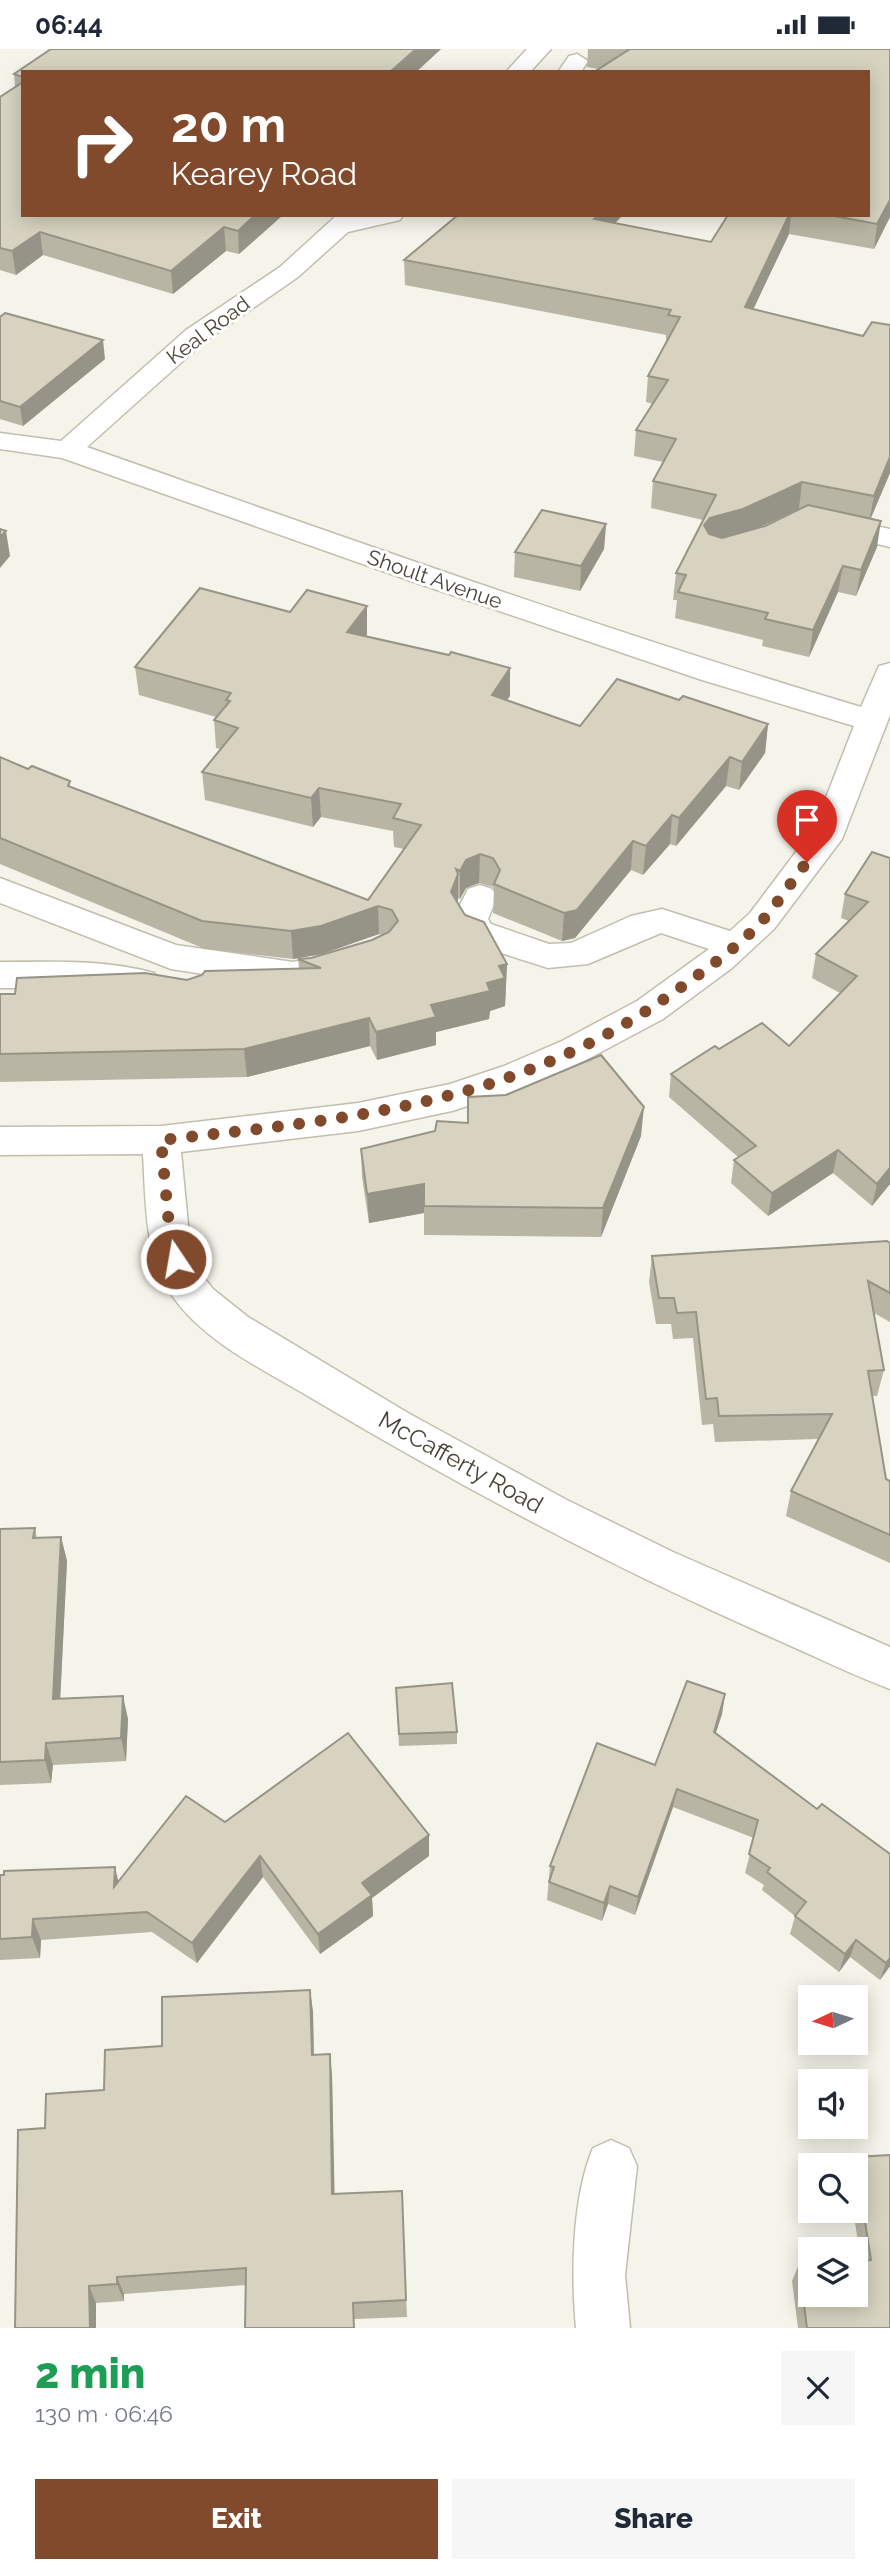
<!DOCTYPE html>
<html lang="en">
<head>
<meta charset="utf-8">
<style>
	:root { --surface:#fff; --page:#f6f6f7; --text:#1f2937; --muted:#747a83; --accent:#814a2c }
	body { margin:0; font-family:Raleway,sans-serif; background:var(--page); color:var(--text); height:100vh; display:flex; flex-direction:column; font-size:26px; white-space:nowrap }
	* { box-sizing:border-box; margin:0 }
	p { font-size:23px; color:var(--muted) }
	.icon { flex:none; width:38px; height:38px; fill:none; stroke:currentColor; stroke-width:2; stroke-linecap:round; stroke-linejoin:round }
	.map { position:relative; height:2279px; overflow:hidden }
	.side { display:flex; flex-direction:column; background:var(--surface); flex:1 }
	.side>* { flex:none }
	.guide { position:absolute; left:21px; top:21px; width:849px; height:147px; border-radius:0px; box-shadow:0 4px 18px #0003; background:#814a2c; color:#fff; overflow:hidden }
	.needle { width:46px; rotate:266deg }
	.controls { position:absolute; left:798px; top:1936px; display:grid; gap:14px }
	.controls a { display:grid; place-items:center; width:70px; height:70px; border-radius:0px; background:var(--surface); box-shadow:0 4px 18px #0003; font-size:35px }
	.pin { position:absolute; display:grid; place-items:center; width:60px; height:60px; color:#fff; margin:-72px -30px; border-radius:50% 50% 50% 0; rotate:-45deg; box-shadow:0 0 7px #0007 }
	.pin .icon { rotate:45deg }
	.me { position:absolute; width:77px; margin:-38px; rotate:348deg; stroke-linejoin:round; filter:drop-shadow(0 0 5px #0008) }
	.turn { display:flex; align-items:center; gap:24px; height:147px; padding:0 35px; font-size:32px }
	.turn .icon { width:91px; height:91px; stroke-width:2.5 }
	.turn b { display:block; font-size:49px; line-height:60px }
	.round { display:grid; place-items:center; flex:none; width:74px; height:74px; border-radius:0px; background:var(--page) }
	.overview { display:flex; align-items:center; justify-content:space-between; height:119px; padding:0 35px }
	h1 { font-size:42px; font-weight:800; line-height:52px; color:#1e9e55 }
	.action { display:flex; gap:14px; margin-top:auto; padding:14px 35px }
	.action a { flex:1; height:80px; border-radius:0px; background:var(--accent); color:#fff; font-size:28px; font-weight:800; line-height:80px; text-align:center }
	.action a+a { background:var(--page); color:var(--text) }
	.status { display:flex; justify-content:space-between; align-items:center; height:49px; padding:0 35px; background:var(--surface); direction:ltr }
	.status svg { height:19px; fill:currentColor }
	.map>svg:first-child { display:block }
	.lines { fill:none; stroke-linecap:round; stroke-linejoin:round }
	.minor-casing { stroke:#c1bead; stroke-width:3 }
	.minor { fill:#fff; fill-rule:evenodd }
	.wall { fill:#b9b5a5; fill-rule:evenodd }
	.shaded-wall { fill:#969486 }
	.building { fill:#d7d3c0; stroke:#969486; stroke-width:2 }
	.route { stroke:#814a2c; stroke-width:12; stroke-dasharray:0 21.6 }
	.labels { text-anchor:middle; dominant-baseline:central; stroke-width:6; stroke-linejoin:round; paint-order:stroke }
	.far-street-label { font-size:21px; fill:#494638; stroke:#fff }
	.street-label { font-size:24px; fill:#494638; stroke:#fff }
</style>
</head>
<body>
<div class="status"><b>06:44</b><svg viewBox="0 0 49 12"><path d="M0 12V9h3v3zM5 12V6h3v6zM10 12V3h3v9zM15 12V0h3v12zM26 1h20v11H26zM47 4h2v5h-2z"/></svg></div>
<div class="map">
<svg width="890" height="2279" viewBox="0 0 890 2279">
	<rect width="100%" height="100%" fill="#f5f4ea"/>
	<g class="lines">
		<g class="minor-casing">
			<g id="minor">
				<polygon points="527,0 551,0 530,23 506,23"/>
				<polygon points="577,5 588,12 581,23 558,23 569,7"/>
				<path d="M337,166H403L400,171L348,183L298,228L204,293L87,398C344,488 600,580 861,658L879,617L890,614V666L842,790L774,880L732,919L663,970L588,1010L530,1037L452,1062L358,1082L181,1103L189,1186L198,1221L213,1240L248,1268L408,1364L565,1450L673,1503L890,1598V1640C847,1624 806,1603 764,1585C610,1517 463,1439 318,1353C269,1323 207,1296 173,1248C144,1208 146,1153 143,1105L0,1106V1078L161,1077L358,1054L450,1035L504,1017L562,992L637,952L709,900L661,884L588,915L548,919L467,893L453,870L468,840L480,836L492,840L497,848L488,870L491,875L549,895L571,894L631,867L662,860L730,882L750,864L814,779L854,677L702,631L411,532L62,409L0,400V384L61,392L186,281L280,218Z"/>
				<polygon points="827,466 890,480 890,498 817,481 812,475 817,469"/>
				<polygon points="0,829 176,896 293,913 303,911 316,915 321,924 316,933 293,939 171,920 0,854"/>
				<path d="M0,913C51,913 104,910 154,924L159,933L154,942L141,946L87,939H0Z"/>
				<path d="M611,2091L629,2099L637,2117L625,2226L630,2279H576C571,2225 572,2149 593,2099Z"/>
			</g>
		</g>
		<use href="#minor" class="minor"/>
	</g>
	<g class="wall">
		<polygon points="51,0 441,0 416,23 23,23 23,166 283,166 239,205 226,202 173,245 43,206 16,226 0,221 0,48 15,38 14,25"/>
		<path d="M588,0H890V168L874,200L789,185L753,260L890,424L871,469L877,498L856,547L838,543L809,608L762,597L763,591L675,569L677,551H673L676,524L703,471L651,459L653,432L663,413L634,407L636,381L653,355L646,353L648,327L667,292H666V286L405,236L404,211L623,166L615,174L711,193L728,166H868L599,20L587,18ZM799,460H801L765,477L754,480Z"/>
		<polygon points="0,268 105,310 23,377 0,370"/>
		<polygon points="606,475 604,500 580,542 514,528 515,503"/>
		<polygon points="367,557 367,585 366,587 510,647 507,651 580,677 679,651 768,675 765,704 739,741 726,737 676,797 670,795 643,826 631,821 575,889 562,892 493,864 494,840 493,838 479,834 466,839 460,850 458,849 458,855 465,866 507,915 505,957 490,962 489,970 436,983 436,996 377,1011 370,997 247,1028 0,1033 0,945 187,931 299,919 298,910 311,909 372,891 382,886 379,885 322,905 293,910 205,900 0,815 0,708 28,720 70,732 70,738 368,851 404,800 394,798 393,782 321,768 313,778 205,751 202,723 220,700 216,699 214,671 216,668 139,646 135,618 290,563"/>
		<polygon points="872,803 890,1135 872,1157 833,1124 768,1167 731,1134 734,1111 738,1108 669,1048 671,1025 719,1000 789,997 840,944 812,929 816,905 849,872 841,869 845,845"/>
		<polygon points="641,1087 601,1188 424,1186 424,1164 369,1174 362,1128 361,1100"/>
		<polygon points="890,1194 890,1273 874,1264 884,1321 877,1347 872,1347 886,1430 890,1432 890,1514 786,1467 791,1442 818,1390 715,1393 713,1375 702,1376 693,1289 673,1290 671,1275 656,1275 649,1233 652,1207"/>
		<polygon points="35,1479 37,1489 61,1488 67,1512 60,1650 128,1670 126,1712 53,1716 51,1734 0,1736 0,1480"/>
		<polygon points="396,1639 457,1683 457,1695 399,1697"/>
		<polygon points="725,1645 722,1665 715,1684 890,1917 880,1931 850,1908 839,1923 790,1885 795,1867 762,1841 764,1836 745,1824 754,1789 673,1758 635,1866 608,1855 602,1872 547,1851 550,1817 655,1716"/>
		<polygon points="225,1773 429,1786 429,1807 372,1849 373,1867 320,1905 263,1828 197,1914 152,1883 41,1891 40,1909 0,1911 0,1826 118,1832"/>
		<polygon points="310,1941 313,1963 314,2006 332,2025 334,2145 402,2142 407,2268 355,2270 246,2236 124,2245 124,2252 96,2254 96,2279 15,2279 45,2079 104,2041 162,1997"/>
		<polygon points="855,2108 890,2279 798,2279 792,2232 799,2215 861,2212 853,2161 856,2161 856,2116 852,2116"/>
	</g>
	<g class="shaded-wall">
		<polygon points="416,0 441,0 416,23 390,23"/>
		<polygon points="890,151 890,168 874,200 877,175"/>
		<polygon points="255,166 283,166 239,205 238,182"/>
		<polygon points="598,166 623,166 593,196 594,170"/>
		<polygon points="789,166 791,166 789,185 742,284 745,258"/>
		<polygon points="224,178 226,202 173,245 171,222"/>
		<polygon points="40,183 43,206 16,226 12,202"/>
		<polygon points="103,291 105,310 23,377 20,358"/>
		<polygon points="890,408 890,424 869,473 874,447"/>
		<polygon points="802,433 799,460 740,487 707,495 704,476 710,469"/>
		<polygon points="881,472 877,498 856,547 861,521"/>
		<polygon points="606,475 604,500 580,542 581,517"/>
		<polygon points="6,482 10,507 0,519 0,488"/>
		<polygon points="843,517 838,543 809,608 813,581"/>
		<polygon points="367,557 367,585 348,611 347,583"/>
		<polygon points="510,619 510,647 491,674 492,646"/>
		<polygon points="768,675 765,704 739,741 742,713"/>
		<polygon points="730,708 726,737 676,797 679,769"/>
		<polygon points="319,739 321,768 313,778 311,749"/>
		<polygon points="672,766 670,795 643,826 646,797"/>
		<polygon points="633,792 631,821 575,889 562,892 564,864"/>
		<polygon points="480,805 479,834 466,839 460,850 460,822 466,811"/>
		<polygon points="458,825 458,853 451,871 451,843"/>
		<polygon points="378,857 379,885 322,905 293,910 291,882"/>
		<polygon points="507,915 505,957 490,962 489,970 436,983 436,996 377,1011 376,983 431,956 487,934 499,917"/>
		<polygon points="369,969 370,997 247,1028 244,1000"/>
		<polygon points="644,1058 641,1087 601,1188 603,1159"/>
		<polygon points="838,1101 833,1124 768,1167 772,1144"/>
		<polygon points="890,1119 890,1135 872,1157 877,1135"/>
		<polygon points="424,1135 424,1164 369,1174 367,1145"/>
		<polygon points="61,1488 67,1512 59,1674 53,1650"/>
		<polygon points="725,1645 722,1665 710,1702 714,1683"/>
		<polygon points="123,1647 128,1670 126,1712 121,1689"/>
		<polygon points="46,1694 53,1716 51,1734 45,1711"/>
		<polygon points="677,1740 673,1758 635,1866 638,1848"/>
		<polygon points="429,1786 429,1807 372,1849 373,1867 320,1905 318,1885 362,1834"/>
		<polygon points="260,1807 263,1828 197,1914 192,1894"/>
		<polygon points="115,1818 120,1839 114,1838"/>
		<polygon points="610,1837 608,1855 602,1872 604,1854"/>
		<polygon points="33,1870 41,1891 40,1909 32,1888"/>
		<polygon points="856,1891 850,1908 839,1923 845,1905"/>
		<polygon points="890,1909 890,1917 880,1931 886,1914"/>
		<polygon points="310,1941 313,1963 314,2027 312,2006"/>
		<polygon points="330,2005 332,2025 335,2163 332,2145"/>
		<polygon points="117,2228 124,2245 124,2252 117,2235"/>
		<polygon points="89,2237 96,2254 96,2279 90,2279"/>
	</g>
	<g class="building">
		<polygon points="51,0 416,0 390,23 23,23 23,28 14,25"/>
		<polygon points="627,0 890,0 890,151 877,175 829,166 868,166 868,23 594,23 630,0"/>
		<polygon points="23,33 23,166 255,166 238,182 224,178 171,222 40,183 12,202 0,199 0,48"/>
		<polygon points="458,166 598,166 594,170 711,193 728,166 789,166 745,258 863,287 872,273 890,276 890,408 874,447 802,433 743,460 710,469 704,476 709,485 722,489 765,477 808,456 881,472 861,521 843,517 813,581 765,570 768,564 678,543 686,526 676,524 716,446 653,432 676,390 636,381 668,331 648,327 680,268 668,266 671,261 404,211"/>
		<polygon points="5,264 103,291 20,358 0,352 0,268"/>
		<polygon points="542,461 606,475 581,517 515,503"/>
		<polygon points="0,480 6,482 0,488"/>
		<polygon points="200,539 290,563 307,541 367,557 347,583 449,606 451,603 510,619 492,646 580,677 617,630 679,651 683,647 768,675 742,713 730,708 679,769 672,766 646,797 633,792 577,861 564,864 494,835 500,821 493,809 480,805 466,811 460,822 456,820 458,825 451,843 465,866 484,873 507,915 499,917 505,929 487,934 490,942 431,956 436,968 376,983 369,969 244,1000 0,1005 0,945 15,945 17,929 145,924 187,931 202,926 205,922 321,919 298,910 311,909 372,891 389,883 398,872 392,861 378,857 321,877 291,882 202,872 0,789 0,708 28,720 32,717 70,732 68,737 368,851 421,776 393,769 401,755 319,739 311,749 202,723 238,679 214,671 230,652 226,651 231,644 135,618"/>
		<polygon points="872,803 890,809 890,1119 877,1135 838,1101 772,1144 734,1111 756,1097 671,1025 715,997 719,1000 762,974 789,997 857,927 816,905 868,853 845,845"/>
		<polygon points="601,1006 644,1058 603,1159 424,1157 424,1135 367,1145 361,1100 435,1082 437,1072 468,1074 468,1048 506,1046"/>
		<polygon points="887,1192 890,1194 890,1244 868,1232 884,1321 868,1322 886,1430 890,1432 890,1486 791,1442 832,1365 719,1367 717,1349 706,1350 696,1263 677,1264 674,1249 659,1249 652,1207"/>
		<polygon points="35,1479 33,1489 61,1488 53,1650 123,1647 121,1689 46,1694 45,1711 0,1713 0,1480"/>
		<polygon points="687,1632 725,1645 714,1683 817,1760 822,1755 890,1805 890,1909 886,1914 856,1891 845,1905 795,1867 806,1853 767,1823 770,1819 749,1805 758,1771 677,1740 638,1848 610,1837 604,1854 549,1833 554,1818 550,1817 597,1694 655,1716"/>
		<polygon points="452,1634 457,1683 399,1685 396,1639"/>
		<polygon points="348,1684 429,1786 362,1834 372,1846 318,1885 260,1807 192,1894 147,1863 33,1870 32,1888 0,1890 0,1826 4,1826 4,1822 115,1818 114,1838 186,1747 225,1773"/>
		<polygon points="310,1941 312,2006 330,2005 332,2145 402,2142 406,2251 353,2254 354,2279 245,2279 246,2219 117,2228 117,2235 89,2237 90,2279 15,2279 18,2081 45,2079 46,2045 104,2041 105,2001 162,1997 162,1948"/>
		<polygon points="890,2106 890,2279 807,2279 799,2215 810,2214 810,2245 856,2245 856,2212 871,2211 855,2108"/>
	</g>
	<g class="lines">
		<path class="route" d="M176,1210L170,1187L161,1091C355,1069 521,1056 684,936C711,917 739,897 762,872C778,854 792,832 807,813"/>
	</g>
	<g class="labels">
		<g class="far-street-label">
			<text transform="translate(208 281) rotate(-37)">Keal Road</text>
			<text transform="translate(435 530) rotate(19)">Shoult Avenue</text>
		</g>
		<g class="street-label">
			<text transform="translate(461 1413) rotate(29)">McCafferty Road</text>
		</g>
	</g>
</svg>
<div class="controls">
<a><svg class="needle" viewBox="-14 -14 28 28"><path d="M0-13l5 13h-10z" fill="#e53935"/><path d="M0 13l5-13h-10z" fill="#747a83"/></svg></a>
<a><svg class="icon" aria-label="sound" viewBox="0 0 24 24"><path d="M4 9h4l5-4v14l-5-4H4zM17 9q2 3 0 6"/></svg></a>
<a><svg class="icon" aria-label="search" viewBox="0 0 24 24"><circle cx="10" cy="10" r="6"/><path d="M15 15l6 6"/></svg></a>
<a><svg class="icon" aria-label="layers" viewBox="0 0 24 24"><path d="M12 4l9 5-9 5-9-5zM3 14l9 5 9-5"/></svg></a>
</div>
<div class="pin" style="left:807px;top:813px;background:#d93025"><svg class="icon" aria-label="arrive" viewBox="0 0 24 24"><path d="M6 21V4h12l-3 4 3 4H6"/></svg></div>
<svg class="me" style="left:176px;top:1210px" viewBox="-20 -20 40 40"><circle r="17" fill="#814a2c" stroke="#fff" stroke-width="3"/><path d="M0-11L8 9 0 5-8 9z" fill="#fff"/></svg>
<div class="guide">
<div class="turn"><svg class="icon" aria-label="right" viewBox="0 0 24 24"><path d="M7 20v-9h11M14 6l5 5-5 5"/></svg><div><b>20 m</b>Kearey Road</div></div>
</div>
</div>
<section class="side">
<div class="overview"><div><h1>2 min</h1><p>130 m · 06:46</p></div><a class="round"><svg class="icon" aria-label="close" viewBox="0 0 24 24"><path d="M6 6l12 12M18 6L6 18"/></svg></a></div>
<div class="action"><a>Exit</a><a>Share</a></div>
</section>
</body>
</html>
